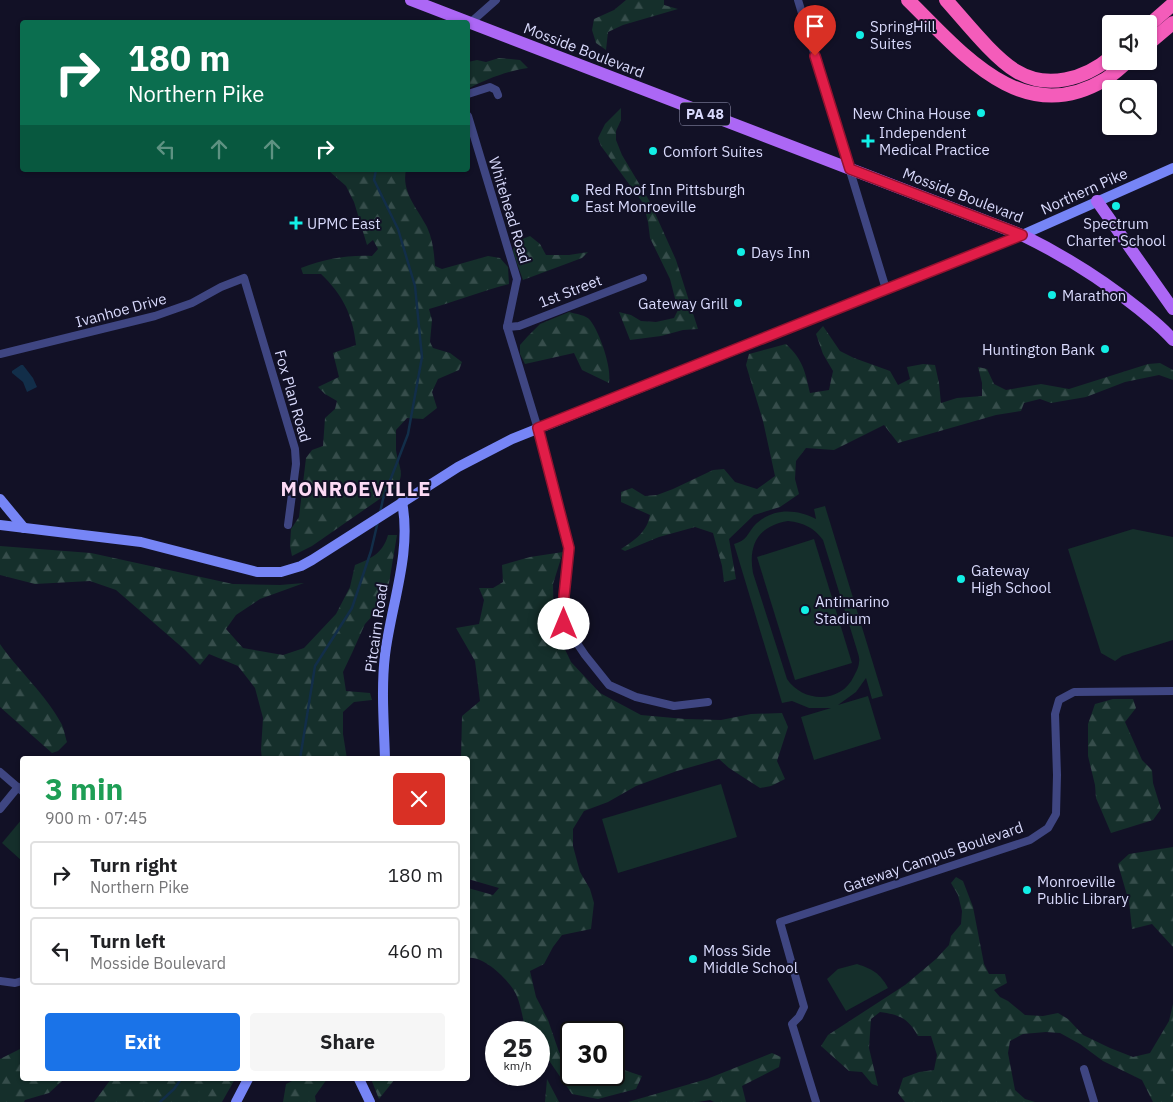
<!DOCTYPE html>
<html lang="en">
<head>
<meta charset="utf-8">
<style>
	:root { --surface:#fff; --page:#f6f6f6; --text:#202124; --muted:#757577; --line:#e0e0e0; --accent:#1a73e8 }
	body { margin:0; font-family:"IBM Plex Sans",sans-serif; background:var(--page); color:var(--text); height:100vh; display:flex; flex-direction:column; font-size:19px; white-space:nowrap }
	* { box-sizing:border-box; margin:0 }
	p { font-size:16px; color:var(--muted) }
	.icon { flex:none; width:28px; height:28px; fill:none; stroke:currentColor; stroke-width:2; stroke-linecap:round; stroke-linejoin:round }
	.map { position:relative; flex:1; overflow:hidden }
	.sheet { position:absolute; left:20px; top:756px; width:450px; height:325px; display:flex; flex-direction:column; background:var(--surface); border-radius:5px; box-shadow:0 1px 4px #0004 }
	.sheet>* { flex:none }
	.banner { position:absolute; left:20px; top:20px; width:450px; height:152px; border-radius:5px; box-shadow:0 1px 4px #0004; background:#0b6e4f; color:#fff; overflow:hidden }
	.controls { position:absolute; left:1102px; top:15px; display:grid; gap:10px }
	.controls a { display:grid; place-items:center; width:55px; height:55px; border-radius:5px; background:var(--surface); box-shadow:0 1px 4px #0004; font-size:25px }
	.speed { position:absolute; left:485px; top:1021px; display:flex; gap:10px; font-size:25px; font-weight:700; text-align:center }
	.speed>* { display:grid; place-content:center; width:65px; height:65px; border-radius:50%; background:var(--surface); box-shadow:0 1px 4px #0004; line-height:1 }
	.speed small { font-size:12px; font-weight:400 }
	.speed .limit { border:2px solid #111; border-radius:8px; background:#fff; color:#111 }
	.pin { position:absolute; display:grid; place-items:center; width:42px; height:42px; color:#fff; margin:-51px -21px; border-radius:50% 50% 50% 0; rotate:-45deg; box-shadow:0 0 5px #0007 }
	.pin .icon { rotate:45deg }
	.me { position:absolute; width:55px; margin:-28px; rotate:0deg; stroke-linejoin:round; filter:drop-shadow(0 0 4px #0008) }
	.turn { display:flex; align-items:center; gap:18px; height:105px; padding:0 25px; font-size:22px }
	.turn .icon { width:65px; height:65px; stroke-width:2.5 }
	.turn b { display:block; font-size:35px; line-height:42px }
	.lanes { display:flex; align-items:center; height:48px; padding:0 25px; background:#0003; justify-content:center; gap:25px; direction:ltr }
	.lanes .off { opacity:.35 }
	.round { display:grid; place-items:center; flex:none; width:52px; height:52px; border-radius:5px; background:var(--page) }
	.head { display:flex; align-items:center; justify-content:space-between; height:85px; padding:0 25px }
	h1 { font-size:30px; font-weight:700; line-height:38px; color:#1e9e55 }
	.cta { display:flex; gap:10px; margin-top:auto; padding:10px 25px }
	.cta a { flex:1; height:58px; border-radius:5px; background:var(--accent); color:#fff; font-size:20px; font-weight:700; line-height:58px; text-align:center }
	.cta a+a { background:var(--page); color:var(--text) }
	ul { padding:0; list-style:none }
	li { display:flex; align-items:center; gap:15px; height:68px; margin:0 10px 8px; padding:0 15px; border:2px solid var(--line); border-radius:5px }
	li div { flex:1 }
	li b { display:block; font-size:19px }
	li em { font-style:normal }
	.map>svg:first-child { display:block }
	.forest { fill:url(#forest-firs) }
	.green { fill:#152f2b; fill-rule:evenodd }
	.water { fill:#122e49 }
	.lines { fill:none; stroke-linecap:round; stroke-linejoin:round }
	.stream { stroke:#122e49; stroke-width:2.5 }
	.street { stroke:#3f4682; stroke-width:8 }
	.secondary { stroke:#7685f6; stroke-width:10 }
	.primary { stroke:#ac67f5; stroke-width:12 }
	.highway { stroke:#f45cba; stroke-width:14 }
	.route-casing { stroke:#92132f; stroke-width:12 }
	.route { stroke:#e11d48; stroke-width:9 }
	.poi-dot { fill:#12efe6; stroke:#121126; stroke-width:2 }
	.labels { text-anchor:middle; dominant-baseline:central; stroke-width:4; stroke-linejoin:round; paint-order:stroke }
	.shield { fill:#121126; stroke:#9d9ebc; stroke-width:1 }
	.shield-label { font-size:14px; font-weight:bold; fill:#d9dafc }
	.poi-label { font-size:15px; fill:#d9dafc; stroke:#121126; text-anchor:start }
	.street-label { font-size:15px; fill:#d9dafc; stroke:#121126 }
	.district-label { font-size:20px; font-weight:bold; letter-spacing:1px; fill:#fddaf5; stroke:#121126 }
</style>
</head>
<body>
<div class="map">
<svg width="1173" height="1102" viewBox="0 0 1173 1102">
	<defs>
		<pattern id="forest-firs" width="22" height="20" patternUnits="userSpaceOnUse" patternTransform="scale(1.25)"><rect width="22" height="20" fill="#152f2b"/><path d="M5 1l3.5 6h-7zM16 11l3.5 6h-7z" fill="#364d4b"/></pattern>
	</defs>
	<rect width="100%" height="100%" fill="#121126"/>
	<g class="forest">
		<polygon points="626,0 664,0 664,5 678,9 623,25 608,32 606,50 596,43 592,30 594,19 614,10"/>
		<path d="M499,58L520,60L528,68C508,71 486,79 468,89V62L477,60L486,62Z"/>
		<polygon points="621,108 621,120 616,131 616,140 622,155 650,202 676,260 698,329 683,330 661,336 630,340 619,312 631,315 641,321 656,322 674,318 678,310 670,279 650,238 648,222 643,203 601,146 598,138 605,124"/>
		<path d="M331,170H406C401,192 418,209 427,227C433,240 434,253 435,266L442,269L488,256L500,258L508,267L509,284C482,291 456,301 429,309L432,320L430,342L433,348L450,353L462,362L459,370L438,379L432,392L437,408L423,419L407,418L396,430C396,436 396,444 396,450C398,466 407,475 394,489L312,546L292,556L290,546L291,529L299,517L306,458L312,450L323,446L325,418L335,409L337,401L325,394L318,387L339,377L333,353L356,345C353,315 342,294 321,274H303L301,268C326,259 345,255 372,256L378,249L373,240L367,245L354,202L346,186L329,171Z"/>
		<polygon points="530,236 540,244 546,255 569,255 588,252 582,258 523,280 513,252 514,245 520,240"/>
		<path d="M569,312C576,314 586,315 590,320C600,333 612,368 609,383L582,370L574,353L525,364L520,354V345L528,336L540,324Z"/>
		<path d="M823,326L840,351L854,358L890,371L898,385L910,379L907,367L923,364L935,365L939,383L941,403L957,398L982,396V383L978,367L987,369L994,384L1006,390L1041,384L1069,389L1148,364L1160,363L1173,370V380L1159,375L1125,382L1086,397L1051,403L1040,399L1024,403L1021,411L996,415L898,443L884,425L834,450L806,448L796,461L795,479L799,494L780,507L754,515L729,539L736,579L724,582L722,566L713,533L695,527L659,537L625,551L621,549C635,540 647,532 650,515L621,502V492L632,488L645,496L657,495L673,489L713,470L724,469L735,482L757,489L775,476L763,421L746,365L749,354L786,344C803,360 805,371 810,393L829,390L833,371L823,354L816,334Z"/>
		<path d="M388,535H397L389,583L383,604L365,624L352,653L343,672L346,691L370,693L372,700L354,702L343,712V734L347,759H262L261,750L263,718L255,688L238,666L209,654L200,665L184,649L116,590L90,581L35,584L0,575V546L91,553L233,584L280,585L304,583L260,599L236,615L226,629L243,648L283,655L304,648L336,614L350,587L355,565C372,558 383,553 388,535Z"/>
		<path d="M563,552L553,584L554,626L571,662L600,693L641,715L685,719L721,720L751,714L782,713L788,727L777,761L785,779L771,786L760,788L729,768L719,759L677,771L636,786L608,802L584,811L573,829V846L580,872L590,889L594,903L591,929L562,935L553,947L544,964L530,971L536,997L548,1020L559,1052L571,1071V1075L599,1078L614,1075V1073L624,1070L642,1076L636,1089L598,1099L572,1094L539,1046V1032H526C523,1020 521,1005 516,994C509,980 483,955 468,958V888L493,895L499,888L468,879V759H461L462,716L480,701L475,661L456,628L479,624L484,600L479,588H493L503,582L502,565L530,557Z"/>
		<path d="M0,644C18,670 47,696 61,723C64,728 65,736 67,742L58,751L52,753L0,707Z"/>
		<polygon points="1113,699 1133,699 1136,708 1125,722 1142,760 1152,770 1153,783 1161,809 1153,820 1111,833 1096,798 1095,785 1088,756 1088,724 1095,704"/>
		<polygon points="1173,847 1173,947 1152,924 1132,929 1129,902 1118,864 1129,854"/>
		<path d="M956,877L963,881L973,907L984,964L989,974H1005L1007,983L994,990L1000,997L1008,1001L1025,1015L1043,1016L1058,1013L1068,1019L1083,1035L1110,1048L1133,1057L1150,1053L1169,1021L1173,1004V1102H1153L1142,1080L1103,1061L1080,1044L1060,1033L1046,1032L1023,1034L1010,1041L1008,1053L1015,1090L1025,1099L1035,1102H905L898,1093L903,1078L919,1072L934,1070L937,1055L931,1036H918C908,1018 900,1015 880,1012L871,1019L869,1048L878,1086L872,1084L862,1072L849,1071L821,1046L828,1035L905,985L936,959L949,945L951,936L961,924L962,911L958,895L951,883Z"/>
		<polygon points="22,1048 22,1079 70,1079 62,1081 49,1093 25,1100 24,1102 0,1102 0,1059"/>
		<polygon points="772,1053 781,1057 779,1067 742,1086 746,1102 714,1102 710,1100 698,1102 628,1102 707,1079"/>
		<polygon points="111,1079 235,1079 222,1102 94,1102"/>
		<polygon points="296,1079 327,1079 315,1096 316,1102 283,1102 286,1084"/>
		<polygon points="371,1079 395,1079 379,1099"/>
		<polygon points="547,1079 559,1102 545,1102"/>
	</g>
	<g class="green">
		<path d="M825,506L883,696L872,699L866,678L856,692L838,705L868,696L881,739L814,760L801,717L831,708H809L792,701L782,703L734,544C747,540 746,536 754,526C771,508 795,508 816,519L814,509ZM788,521C804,523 813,527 823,540L857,650C858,654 860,658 859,662C859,667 856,672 854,676C841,704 803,703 787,679L753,573C748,545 758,526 788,521Z"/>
		<polygon points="1133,529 1173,537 1173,640 1122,656 1115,661 1101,653 1068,549"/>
		<polygon points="814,539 852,663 795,680 757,557"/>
		<polygon points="721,784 737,837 618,873 602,819"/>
		<polygon points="22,819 22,861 2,843"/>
		<path d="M857,964C872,969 880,973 888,988L846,1011L827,979L838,969Z"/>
	</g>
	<polygon class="water" points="21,365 23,365 33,378 37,387 27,392 23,382 12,373 12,371"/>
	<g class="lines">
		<g class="stream">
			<polyline points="376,170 374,180 398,229 415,286 422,357 408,434 383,499 380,513"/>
			<polyline points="300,759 315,666 352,608 371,551 378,521"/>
			<polyline points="160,1102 174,1089 181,1079"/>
		</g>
		<g class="street">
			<polyline points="798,0 886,289"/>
			<polyline points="470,23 496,0"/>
			<polyline points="468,94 490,87 496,90 498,95"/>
			<polyline points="468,116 517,279 507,327 538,429 569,548 564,596 564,624 585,655 609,685 636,697 674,706 708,702"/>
			<polyline points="507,327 519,326 643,278"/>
			<polyline points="0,354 155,316 192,303 221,287 244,278 295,449 296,464 288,525"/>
			<polyline points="0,772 22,791"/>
			<polyline points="0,809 18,787"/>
			<polyline points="0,981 15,983 22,981"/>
			<polyline points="1084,1069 1094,1102"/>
			<polyline points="816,1102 792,1024 799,1017 804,1007 780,922 1030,840 1048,828 1056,814 1057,775 1055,714 1059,700 1074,692 1173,691"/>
		</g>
		<g class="secondary">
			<polyline points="0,499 24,528"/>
			<polyline points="0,525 141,542 257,572 281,572 301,566 312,560 458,467 512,439 1022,235 1173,168"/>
			<path d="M385,759C384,724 381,689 385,655C391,605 412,553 402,502"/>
			<polyline points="359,1079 370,1102"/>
			<polyline points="236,1102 248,1079"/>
		</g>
		<g class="primary">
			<path d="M411,0L1022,235C1063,255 1103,280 1139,309C1151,319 1163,328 1173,340"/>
			<polyline points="1097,201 1173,309"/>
		</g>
		<g class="highway">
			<path d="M908,0C961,52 1022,129 1104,80C1113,75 1120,68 1128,61"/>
			<path d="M946,0C965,21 993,57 1016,71C1047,90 1085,79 1111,57"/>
			<polyline points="1149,25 1173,4"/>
			<polyline points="1149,43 1173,23"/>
		</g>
	</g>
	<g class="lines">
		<g class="route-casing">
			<polyline id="route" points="564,624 564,596 569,548 538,428 1022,235 850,169 815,56"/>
		</g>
		<use href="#route" class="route"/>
	</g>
	<g class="poi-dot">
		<circle cx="860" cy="35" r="5"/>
		<circle cx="981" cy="113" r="5"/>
		<path d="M865.5 133.5h5v5h5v5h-5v5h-5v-5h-5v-5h5z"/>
		<circle cx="653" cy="151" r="5"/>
		<circle cx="575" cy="198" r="5"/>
		<circle cx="1116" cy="206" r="5"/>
		<path d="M293.5 215.5h5v5h5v5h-5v5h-5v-5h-5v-5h5z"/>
		<circle cx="741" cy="252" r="5"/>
		<circle cx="1052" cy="295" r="5"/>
		<circle cx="738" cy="303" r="5"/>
		<circle cx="1105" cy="349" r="5"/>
		<circle cx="961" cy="579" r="5"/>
		<circle cx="805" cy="610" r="5"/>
		<circle cx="1027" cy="890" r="5"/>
		<circle cx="693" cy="959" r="5"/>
	</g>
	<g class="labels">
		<rect class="shield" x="680" y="102.5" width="50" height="23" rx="4"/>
		<g class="shield-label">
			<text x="705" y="114">PA 48</text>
		</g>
		<g class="poi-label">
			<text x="870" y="26">SpringHill<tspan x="870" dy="17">Suites</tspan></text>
			<text x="971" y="113" text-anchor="end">New China House</text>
			<text x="879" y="132">Independent<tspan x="879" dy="17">Medical Practice</tspan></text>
			<text x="663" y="151">Comfort Suites</text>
			<text x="585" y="189">Red Roof Inn Pittsburgh<tspan x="585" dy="17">East Monroeville</tspan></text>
			<text x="307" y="223">UPMC East</text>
			<text x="1116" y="223" text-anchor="middle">Spectrum<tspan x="1116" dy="17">Charter School</tspan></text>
			<text x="751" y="252">Days Inn</text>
			<text x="1062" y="295">Marathon</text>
			<text x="728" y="303" text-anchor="end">Gateway Grill</text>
			<text x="1095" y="349" text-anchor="end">Huntington Bank</text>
			<text x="971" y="570">Gateway<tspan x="971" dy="17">High School</tspan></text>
			<text x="815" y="601">Antimarino<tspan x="815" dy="17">Stadium</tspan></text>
			<text x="1037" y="881">Monroeville<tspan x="1037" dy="17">Public Library</tspan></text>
			<text x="703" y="950">Moss Side<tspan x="703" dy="17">Middle School</tspan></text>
		</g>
		<g class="street-label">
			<text transform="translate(584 50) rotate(21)">Mosside Boulevard</text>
			<text transform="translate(1084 191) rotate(-24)">Northern Pike</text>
			<text transform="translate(963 195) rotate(21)">Mosside Boulevard</text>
			<text transform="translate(510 210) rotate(73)">Whitehead Road</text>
			<text transform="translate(570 291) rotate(-21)">1st Street</text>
			<text transform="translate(121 310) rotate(-15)">Ivanhoe Drive</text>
			<text transform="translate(293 396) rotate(74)">Fox Plan Road</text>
			<text transform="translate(376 628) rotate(-82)">Pitcairn Road</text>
			<text transform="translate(933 857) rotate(-19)">Gateway Campus Boulevard</text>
		</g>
		<g class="district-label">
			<text x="356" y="488">MONROEVILLE</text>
		</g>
	</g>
</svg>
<div class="controls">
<a><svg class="icon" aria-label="sound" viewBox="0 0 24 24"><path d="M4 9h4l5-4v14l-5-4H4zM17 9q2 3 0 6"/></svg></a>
<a><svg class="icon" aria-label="search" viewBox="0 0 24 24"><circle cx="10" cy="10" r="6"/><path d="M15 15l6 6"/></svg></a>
</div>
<div class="speed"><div>25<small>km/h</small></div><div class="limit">30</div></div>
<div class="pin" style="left:815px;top:56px;background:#d93025"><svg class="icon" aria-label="arrive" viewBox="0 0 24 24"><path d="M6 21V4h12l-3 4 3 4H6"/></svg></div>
<svg class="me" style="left:564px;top:624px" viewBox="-20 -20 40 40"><circle r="19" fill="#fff"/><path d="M0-13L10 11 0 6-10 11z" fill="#e11d48"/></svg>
<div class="banner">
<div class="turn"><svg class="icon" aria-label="right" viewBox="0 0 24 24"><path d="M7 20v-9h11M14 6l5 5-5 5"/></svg><div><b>180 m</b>Northern Pike</div></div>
<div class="lanes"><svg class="icon off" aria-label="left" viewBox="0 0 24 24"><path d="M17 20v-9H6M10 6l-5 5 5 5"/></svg><svg class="icon off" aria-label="ahead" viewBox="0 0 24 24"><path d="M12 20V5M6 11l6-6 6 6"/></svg><svg class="icon off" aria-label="ahead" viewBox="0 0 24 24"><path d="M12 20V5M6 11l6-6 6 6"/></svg><svg class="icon" aria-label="right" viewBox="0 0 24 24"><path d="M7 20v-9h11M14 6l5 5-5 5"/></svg></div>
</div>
<section class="sheet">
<div class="head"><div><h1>3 min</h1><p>900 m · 07:45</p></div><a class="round" style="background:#d93025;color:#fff"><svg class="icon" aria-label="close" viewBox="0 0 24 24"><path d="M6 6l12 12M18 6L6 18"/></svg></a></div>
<ul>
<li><svg class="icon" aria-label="right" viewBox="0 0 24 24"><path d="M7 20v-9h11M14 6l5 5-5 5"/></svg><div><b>Turn right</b><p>Northern Pike</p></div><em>180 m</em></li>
<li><svg class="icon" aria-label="left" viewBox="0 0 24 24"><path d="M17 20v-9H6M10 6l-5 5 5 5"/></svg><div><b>Turn left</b><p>Mosside Boulevard</p></div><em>460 m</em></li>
</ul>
<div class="cta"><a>Exit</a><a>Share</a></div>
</section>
</div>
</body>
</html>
